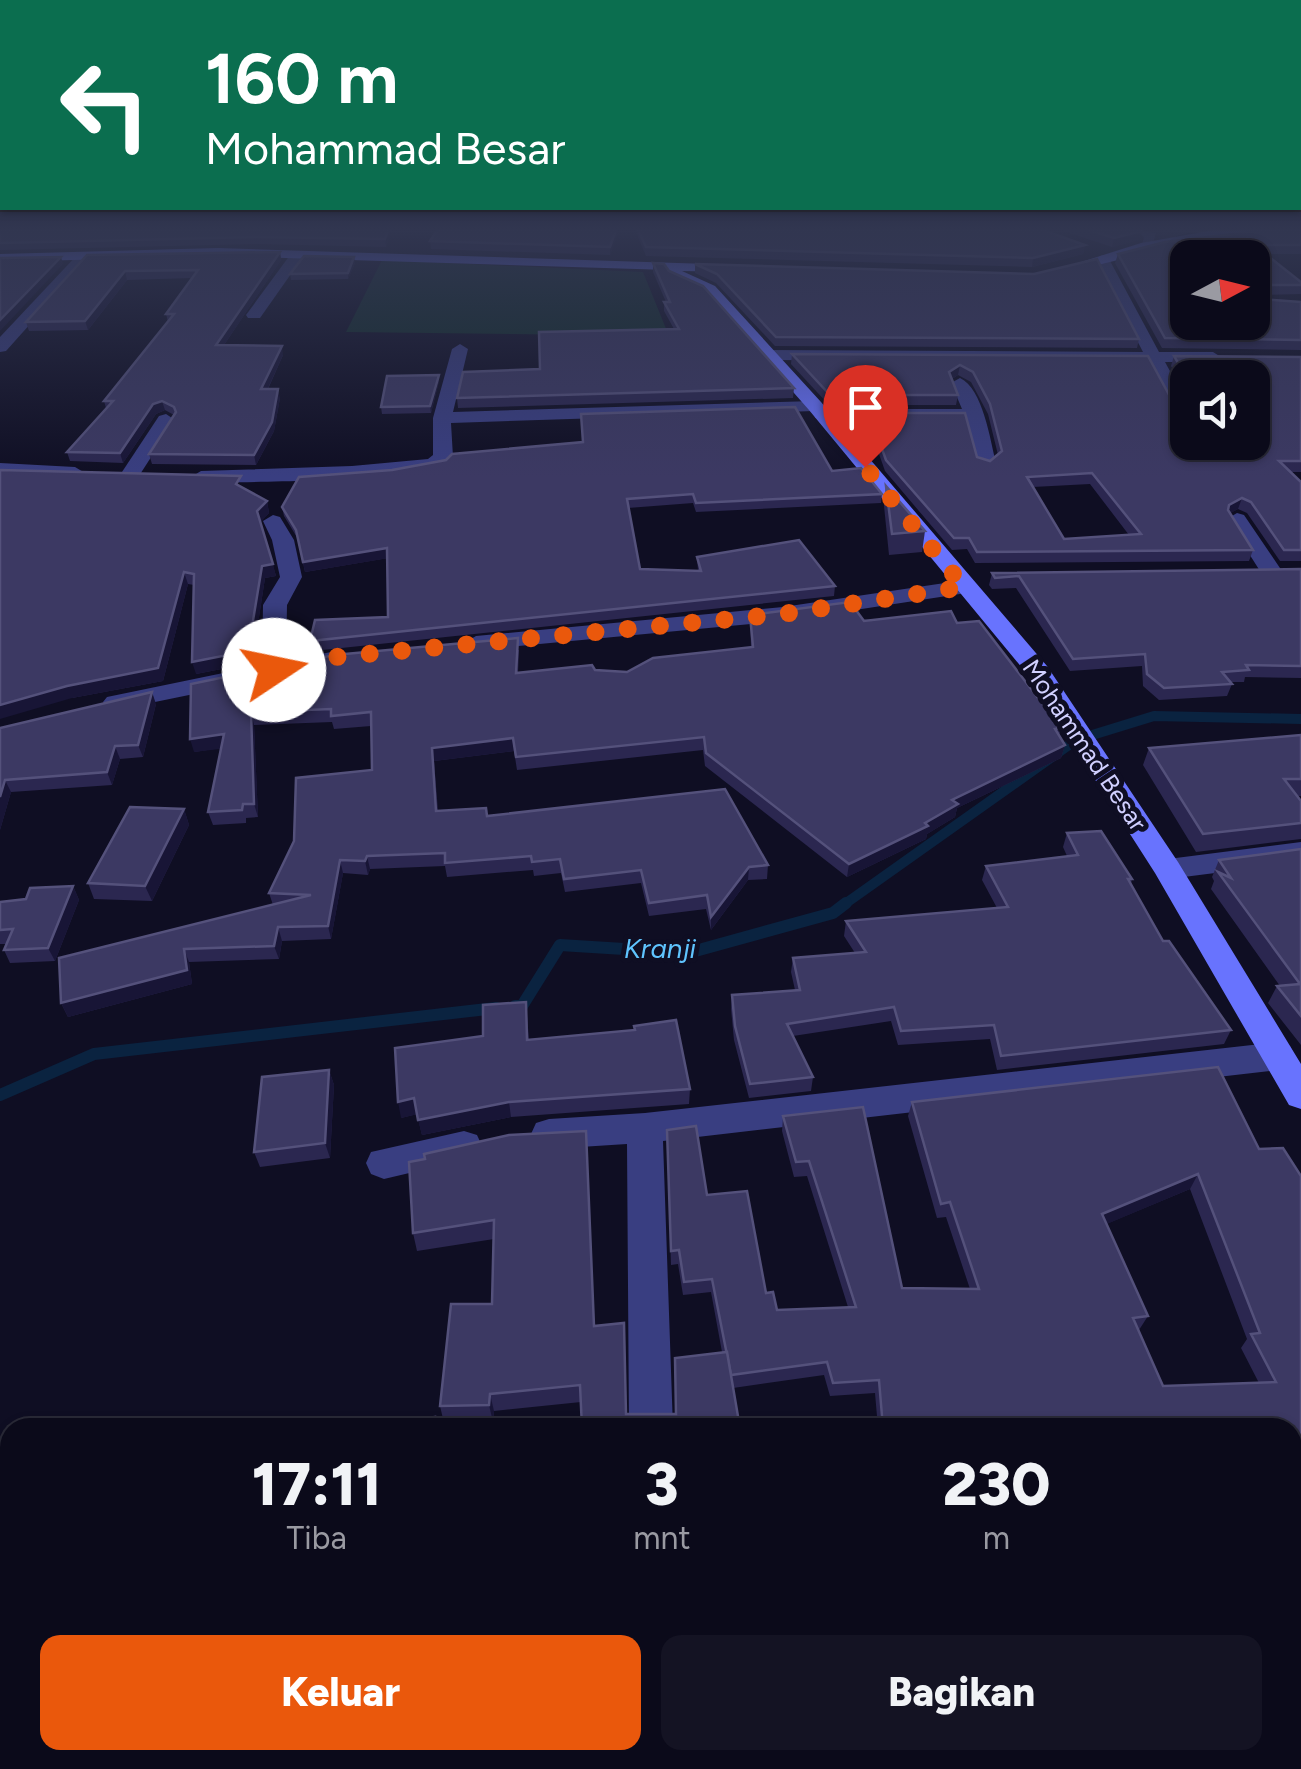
<!DOCTYPE html>
<html lang="id">
<head>
<meta charset="utf-8">
<style>
	:root { --surface:#0b0a1a; --page:#141323; --text:#f1f3f6; --muted:#9a9aa2; --line:#2b2b39; --accent:#ea580c }
	body { margin:0; font-family:Figtree,sans-serif; background:var(--page); color:var(--text); height:100vh; display:flex; flex-direction:column; font-size:38px; white-space:nowrap }
	* { box-sizing:border-box; margin:0 }
	p { font-size:32px; color:var(--muted) }
	.icon { flex:none; width:55px; height:55px; fill:none; stroke:currentColor; stroke-width:2; stroke-linecap:round; stroke-linejoin:round }
	.map { position:relative; flex:1; overflow:hidden }
	.side { position:absolute; left:0px; top:1418px; width:1302px; height:352px; display:flex; flex-direction:column; background:var(--surface); border-radius:30px 30px 0 0; box-shadow:0 2px 8px #0004,0 0 0 2px var(--line) }
	.side>* { flex:none }
	.hud { position:absolute; left:0px; top:0px; width:1302px; height:210px; box-shadow:0 2px 8px #0004,0 0 0 2px var(--line); background:#0b6e4f; color:#fff; overflow:hidden }
	.needle { width:65px; rotate:83deg }
	.fabs { position:absolute; left:1170px; top:240px; display:grid; gap:20px }
	.fabs a { display:grid; place-items:center; width:100px; height:100px; border-radius:20px; background:var(--surface); box-shadow:0 2px 8px #0004,0 0 0 2px var(--line); font-size:50px }
	.pin { position:absolute; display:grid; place-items:center; width:85px; height:85px; color:#fff; margin:-102px -42px; border-radius:50% 50% 50% 0; rotate:-45deg; box-shadow:0 0 10px #0007 }
	.pin .icon { rotate:45deg }
	.me { position:absolute; width:110px; margin:-55px; rotate:79deg; stroke-linejoin:round; filter:drop-shadow(0 0 8px #0008) }
	.turn { display:flex; align-items:center; gap:35px; height:210px; padding:0 40px; font-size:45px }
	.turn .icon { width:130px; height:130px; stroke-width:2.5 }
	.turn b { display:block; font-size:70px; line-height:85px }
	.eta { display:flex; justify-content:space-evenly; align-items:center; height:170px; text-align:center }
	.eta b { font-size:60px; font-weight:800; line-height:70px }
	.primary-button { display:flex; gap:20px; margin-top:auto; padding:20px 40px }
	.primary-button a { flex:1; height:115px; border-radius:20px; background:var(--accent); color:#fff; font-size:40px; font-weight:800; line-height:115px; text-align:center }
	.primary-button a+a { background:var(--page); color:var(--text) }
	.map>svg:first-child { display:block }
	.green { fill:#112d29 }
	.lines { fill:none; stroke-linecap:round; stroke-linejoin:round }
	.stream-far1 { stroke:#0a2340; stroke-width:10 }
	.stream { stroke:#0a2340; stroke-width:12 }
	.street { fill:#393e81; fill-rule:evenodd }
	.secondary { fill:#6873fe; fill-rule:evenodd }
	.wall { fill:#2b2750; fill-rule:evenodd }
	.shaded-wall { fill:#181536 }
	.building { fill:#3c3963; stroke:#54517b; stroke-width:2.5; fill-rule:evenodd }
	.route { stroke:#ea580c; stroke-width:18; stroke-dasharray:0 32.4 }
	.labels { text-anchor:middle; dominant-baseline:central; stroke-width:10; stroke-linejoin:round; paint-order:stroke }
	.street-label { font-size:25px; fill:#d1d0ff; stroke:#0f0e23 }
	.water-label { font-size:28px; font-style:italic; fill:#5fc4fe; stroke:#0f0e23 }
</style>
</head>
<body>
<div class="map">
<svg width="1301" height="1769" viewBox="0 0 1301 1769">
	<rect width="100%" height="100%" fill="#0f0e23"/>
	<polygon class="green" points="382,260 643,272 669,336 346,332"/>
	<g class="lines">
		<polyline class="stream-far1" points="842,906 1076,740 1154,716 1301,719"/>
		<g class="stream">
			<polyline points="515,1006 522,1006 560,945 688,953 833,913 846,903"/>
			<polyline points="0,1095 94,1054 496,1008"/>
		</g>
		<g class="street">
			<polygon points="1136,230 1156,233 1151,249 1141,249 1144,237"/>
			<polygon points="293,251 305,254 260,318 248,318 246,315"/>
			<polygon points="79,253 91,256 6,351 0,352 0,337"/>
			<polygon points="1102,255 1109,259 1159,352 1213,352 1221,357 1213,362 1165,362 1188,404 1188,427 1179,422 1148,362 767,360 759,355 767,350 1143,352 1095,259"/>
			<path d="M460,344L468,349L453,412L815,401L821,402L822,409H962L951,383L960,378C983,389 990,439 996,463L986,469L979,467L966,420L821,419L815,418L814,411L451,423L453,457C428,484 246,481 201,483L191,477L201,471L352,466L428,459L433,455V418L452,349Z"/>
			<polygon points="166,414 175,420 137,479 130,481 123,479 120,475 159,416"/>
			<polygon points="1190,442 1209,442 1217,457 1214,461 1200,461"/>
			<polygon points="0,463 75,467 85,473 75,479 0,475"/>
			<polygon points="1237,513 1244,515 1282,571 1279,576 1263,576 1260,571 1227,519"/>
			<polygon points="273,515 280,517 294,540 302,577 287,605 286,661 341,650 353,657 350,662 116,710 107,707 103,702 107,697 262,665 263,605 280,577 272,540 263,521"/>
			<polygon points="965,580 976,587 973,592 783,621 476,650 464,643 476,636 783,607"/>
			<polygon points="1301,842 1301,862 1168,879 1158,876 1153,869 1158,862 1168,859"/>
			<polygon points="1278,1042 1290,1046 1295,1056 1290,1066 1278,1070 663,1141 673,1428 629,1428 627,1144 549,1149 536,1145 531,1134 536,1123 549,1119 645,1113"/>
			<polygon points="464,1131 477,1135 482,1146 477,1157 384,1179 371,1174 366,1163 371,1152"/>
			<polygon points="1301,1506 1301,1552 1292,1553 1292,1507"/>
		</g>
		<g class="secondary">
			<path d="M1214,230H1279L1272,234C1192,240 1136,255 1060,275L1053,271L1141,243Z"/>
			<polygon points="218,248 739,265 739,271 734,272 682,271 715,286 821,402 1047,666 1178,862 1301,1064 1301,1109 1289,1105 1155,873 1028,675 809,410 705,292 670,276 669,270 218,256 0,262 0,254"/>
		</g>
	</g>
	<g class="wall">
		<polygon points="0,230 391,230 386,247 259,244 0,250"/>
		<polygon points="619,230 610,255 431,249 430,241"/>
		<polygon points="635,230 769,230 1085,245 1083,254 1032,267 646,256"/>
		<polygon points="1061,230 1141,230 1139,240 1112,247"/>
		<polygon points="1301,230 1301,254 1265,254 1301,282 1301,294 1265,295 1261,296 1261,299 1301,302 1301,350 1162,348 1115,263 1118,254"/>
		<polygon points="280,252 281,260 224,345 283,355 268,389 280,398 274,431 256,465 152,464 149,454 174,415 165,410 156,414 123,463 70,461 67,452 106,408 104,401 168,322 166,314 192,278 127,280 88,330 29,331 26,322 87,255"/>
		<polygon points="355,263 348,279 291,280 290,274"/>
		<polygon points="653,263 669,271 794,388 793,398 458,408 457,398 674,329 664,311 664,302 666,302 653,272"/>
		<polygon points="695,264 1139,339 1137,348 775,346 716,283 695,273"/>
		<path d="M792,354L1148,356L1188,442L1203,454H1217L1211,442H1252L1188,378V395L1171,366L1174,356L1301,357V472H1290L1301,482V561H1280L1247,513L1238,509L1230,513L1253,550L1249,561L975,563L967,549L952,550L885,471L868,423L869,413L990,461L998,455L988,414L971,382L958,375L952,379L958,395L956,405H829L791,364ZM1090,484L1129,535L1064,539L1033,487Z"/>
		<polygon points="439,381 431,413 382,414 381,407"/>
		<polygon points="832,471 882,494 881,503 696,512 693,503 628,508 640,569 698,571 697,557 835,586 834,596 313,651 310,641 388,617 388,558 305,572 298,539 284,516 282,507"/>
		<polygon points="886,486 925,531 922,552 889,555 884,506"/>
		<polygon points="243,488 267,501 269,513 260,522 276,576 265,578 252,663 196,674 194,585 188,584 163,681 72,698"/>
		<polygon points="1301,569 1301,678 1245,677 1244,682 1231,682 1232,684 1227,696 1159,700 1143,686 1142,666 1070,671 1016,588 992,589 989,585 992,573"/>
		<polygon points="750,615 957,623 1061,728 1059,736 1065,745 1061,758 957,808 955,817 927,834 926,839 847,877 705,766 703,750 517,770 514,751 434,761 438,811 487,816 768,865 767,879 748,880 711,930 706,909 649,916 641,883 565,892 561,873 534,876 533,870 447,877 445,866 370,869 368,875 343,873 331,939 282,941 279,959 189,962 192,984 68,1017 61,1003 273,905 269,893 372,770 371,726 334,729 332,722 254,725 258,817 246,818 246,823 213,825 208,812 221,748 194,752 252,682 300,679 519,650 518,673 595,670 627,672 751,647"/>
		<polygon points="156,704 143,757 120,759 112,785 11,792 0,830 0,728"/>
		<polygon points="1301,735 1301,796 1297,796 1301,823 1301,839 1196,852 1143,765 1149,748"/>
		<polygon points="184,809 189,825 152,901 94,899 88,883"/>
		<polygon points="1067,833 1132,879 1131,884 1163,941 1231,1030 1224,1044 997,1070 990,1039 898,1045 891,1021 793,1036 813,1077 811,1091 749,1098 734,1040 731,1009 732,995 795,990 791,972 793,958 855,953 844,936 846,921 997,908 982,880 986,866 1067,856 1063,847"/>
		<polygon points="1301,849 1301,1045 1268,1003 1277,986 1280,986 1211,889 1214,881 1212,877 1219,860"/>
		<polygon points="73,886 79,900 55,961 10,963 4,950 6,944 0,944 0,902 26,899"/>
		<polygon points="526,1002 529,1040 690,1089 689,1104 511,1117 422,1135 417,1114 401,1118 483,1036"/>
		<polygon points="329,1070 334,1085 330,1158 260,1167 254,1152"/>
		<path d="M912,1102L1259,1149L1301,1176V1473L1292,1474V1428H878L875,1393L830,1396L824,1375L733,1388L740,1428H582L581,1402L494,1411L493,1422L444,1423L440,1406L492,1304L494,1239L417,1251L413,1233L425,1159L509,1135L595,1326L626,1414H675V1358L722,1352L711,1292L683,1295L678,1264L671,1265L667,1144L707,1195L766,1293L777,1310L848,1307L807,1176L794,1177L782,1131L783,1116L902,1288L970,1289L946,1217L937,1218L908,1116ZM1190,1189L1247,1339L1241,1348L1259,1383L1163,1386L1139,1330L1148,1316L1106,1224Z"/>
		<polygon points="1301,1603 1301,1745 1292,1746 1292,1604"/>
		<polygon points="679,1760 1203,1760 1196,1761 1199,1769 914,1769 913,1763 838,1769 457,1769 478,1767 679,1762"/>
	</g>
	<g class="shaded-wall">
		<polygon points="388,230 391,230 386,247 385,239"/>
		<polygon points="616,230 619,230 610,255 610,247"/>
		<polygon points="1161,230 1194,230 1159,235"/>
		<polygon points="1142,231 1139,240 1112,247 1114,238"/>
		<polygon points="1085,245 1083,254 1032,267 1033,258"/>
		<polygon points="280,252 281,260 218,354 216,345"/>
		<polygon points="61,257 63,264 0,331 0,320"/>
		<polygon points="354,257 355,263 348,279 348,273"/>
		<polygon points="125,271 127,280 88,330 85,321"/>
		<polygon points="282,346 283,355 263,399 261,389"/>
		<polygon points="960,365 958,375 947,382 949,372"/>
		<polygon points="439,375 439,381 431,413 430,406"/>
		<polygon points="278,389 280,398 274,431 256,465 254,455"/>
		<polygon points="162,401 165,410 156,414 123,463 120,453 153,404"/>
		<polygon points="1242,498 1238,509 1225,516 1229,505"/>
		<polygon points="267,501 269,513 260,523 257,511"/>
		<polygon points="387,548 389,558 305,572 303,562"/>
		<polygon points="273,564 276,576 265,578 252,663 196,674 192,662 262,566"/>
		<polygon points="184,572 188,584 163,681 72,698 0,719 0,705"/>
		<polygon points="152,692 156,704 143,757 138,745"/>
		<polygon points="251,712 254,725 258,817 254,804"/>
		<polygon points="224,734 228,748 194,752 190,739"/>
		<polygon points="513,738 514,751 434,761 438,824 432,748"/>
		<polygon points="1065,745 1061,758 957,808 955,817 927,834 926,839 847,877 849,864 925,823 952,800"/>
		<polygon points="115,746 120,759 112,785 107,772"/>
		<polygon points="5,780 11,792 0,830 0,797"/>
		<polygon points="184,809 189,825 152,901 145,886"/>
		<polygon points="367,856 370,869 368,875 365,861"/>
		<polygon points="340,860 343,873 331,939 328,926"/>
		<polygon points="749,867 748,880 711,930 711,917"/>
		<polygon points="73,886 79,900 55,961 48,948"/>
		<polygon points="278,927 282,941 279,959 274,946"/>
		<polygon points="184,949 189,962 192,984 68,1017 61,1003"/>
		<polygon points="329,1070 334,1085 330,1158 325,1143"/>
		<polygon points="414,1098 418,1114 401,1118 398,1102"/>
		<polygon points="509,1102 511,1117 422,1135 418,1120"/>
		<polygon points="1198,1174 1190,1189 1095,1229 1102,1214"/>
		<polygon points="490,1394 494,1411 493,1422 489,1405"/>
		<polygon points="383,1760 391,1760 390,1769 382,1769"/>
	</g>
	<g class="building">
		<polygon points="0,230 388,230 385,239 257,237 0,243"/>
		<polygon points="437,230 616,230 610,247 430,241"/>
		<polygon points="638,230 813,231 815,230 1043,230 1085,245 1033,258 646,247"/>
		<polygon points="1089,230 1141,230 1142,231 1114,238"/>
		<path d="M1268,230H1301V245H1254L1301,282V285H1268L1261,289V299L1301,302V340L1165,338L1118,254L1165,242ZM1188,258H1252V322H1188Z"/>
		<polygon points="280,252 216,345 282,346 261,389 278,389 272,422 254,455 149,454 176,412 174,407 162,401 153,404 120,453 67,452 113,401 104,401 174,314 166,314 198,270 125,271 85,321 26,322 87,255"/>
		<polygon points="304,256 354,257 348,273 290,274"/>
		<polygon points="61,257 0,320 0,258"/>
		<polygon points="1097,259 1139,339 776,337 717,274 695,264 1034,274"/>
		<polygon points="653,263 664,264 669,271 703,286 794,388 457,398 463,372 540,369 539,332 679,329 664,302 670,302"/>
		<path d="M792,354L1148,356L1179,413L1188,418V442H1197L1203,454H1218L1224,449L1220,442H1252V378H1188V380L1174,356L1301,357V461H1279L1301,482V550H1284L1251,502L1242,498L1229,505L1228,510L1253,550L977,552L969,538H954L886,460L869,413H965L977,457L990,461L1002,451L990,404L973,372L960,365L949,372L958,395H830ZM1092,473L1141,534L1064,539L1027,477Z"/>
		<polygon points="439,375 430,406 381,407 387,376"/>
		<polygon points="795,407 832,471 861,468 882,494 696,503 693,494 627,499 640,569 701,571 697,557 799,540 835,586 310,641 315,620 388,617 387,548 303,562 296,530 282,507 299,477 392,470 446,460 452,454 583,442 581,414"/>
		<polygon points="0,470 241,476 236,484 267,501 257,511 273,564 262,566 248,651 192,662 194,574 184,572 158,668 67,686 0,705"/>
		<polygon points="886,486 925,531 892,534"/>
		<polygon points="1301,569 1301,666 1246,665 1249,670 1222,672 1232,684 1164,688 1147,674 1145,654 1073,659 1019,576 995,578 992,573"/>
		<polygon points="850,602 864,621 951,611 957,623 979,621 1061,728 1055,729 1065,745 952,800 958,804 925,823 928,826 849,864 706,753 704,737 516,757 513,738 432,748 436,811 486,808 487,816 725,789 768,865 749,867 711,917 707,895 649,903 641,870 564,879 560,859 532,862 531,856 445,863 445,853 367,856 365,861 340,860 328,926 278,927 274,946 184,949 187,970 61,1003 59,958 311,895 269,893 294,841 296,778 372,770 371,712 331,716 331,709 251,712 254,804 243,804 242,810 208,812 224,734 190,739 191,684 249,672 250,682 300,679 305,661 334,655 518,638 516,673 592,665 595,670 627,672 653,658 753,647 750,615"/>
		<polygon points="152,692 138,745 115,746 107,772 5,780 0,797 0,728"/>
		<polygon points="1301,735 1301,779 1284,779 1301,801 1301,823 1203,834 1149,748"/>
		<polygon points="130,807 184,809 145,886 88,883"/>
		<polygon points="1101,831 1132,879 1128,879 1163,941 1169,941 1231,1030 1001,1056 994,1025 901,1031 894,1007 787,1024 813,1077 750,1084 735,1026 732,995 800,990 793,958 866,952 846,921 1008,907 986,866 1078,855 1067,833"/>
		<polygon points="1301,849 1301,1016 1277,986 1300,984 1218,872 1231,878 1219,860"/>
		<polygon points="73,886 48,948 4,950 13,929 0,930 0,902 26,899 30,888"/>
		<polygon points="526,1002 527,1040 635,1030 634,1026 676,1020 690,1089 509,1102 418,1120 414,1098 398,1102 395,1048 483,1036 483,1005"/>
		<path d="M1218,1067L1259,1149L1283,1148L1301,1176V1462L1292,1463V1428H883L879,1380L833,1383L827,1362L731,1375L712,1279L684,1282L679,1250L671,1251L667,1130L696,1126L707,1195L747,1191L766,1293L773,1292L777,1310L856,1307L809,1161L796,1162L783,1116L863,1107L902,1288L979,1289L950,1202L941,1204L912,1102ZM1198,1174L1260,1333L1251,1334L1276,1382L1163,1386L1133,1318L1148,1316L1102,1214Z"/>
		<polygon points="329,1070 325,1143 254,1152 262,1077"/>
		<polygon points="586,1131 594,1326 624,1323 626,1414 676,1414 675,1358 727,1352 740,1428 582,1428 580,1385 490,1394 489,1405 440,1406 451,1304 492,1304 494,1220 413,1233 409,1162 425,1159 424,1154 509,1135"/>
		<polygon points="435,1417 435,1428 365,1428"/>
		<polygon points="796,1420 798,1428 742,1428"/>
		<polygon points="1301,1603 1301,1736 1292,1737 1292,1604"/>
		<polygon points="294,1760 383,1760 382,1769 292,1769"/>
		<polygon points="478,1760 623,1760 679,1762 679,1760 816,1760 780,1763 780,1769 457,1769 478,1767"/>
		<polygon points="922,1760 1196,1760 1199,1769 924,1769"/>
	</g>
	<linearGradient id="sky" x2="0" y2="1"><stop stop-color="#080813"/><stop offset="0.48" stop-color="#313650"/><stop offset="1" stop-color="#313650" stop-opacity="0"/></linearGradient>
	<rect width="1301" height="478" fill="url(#sky)"/>
	<g class="lines">
		<polyline class="route" points="274,670 336,657 783,614 964,587 865,467"/>
	</g>
	<g class="labels">
		<g class="street-label">
			<text transform="translate(1085 745) rotate(56)">Mohammad Besar</text>
		</g>
		<g class="water-label">
			<text x="660" y="948">Kranji</text>
		</g>
	</g>
</svg>
<div class="fabs">
<a><svg class="needle" viewBox="-14 -14 28 28"><path d="M0-13l5 13h-10z" fill="#e53935"/><path d="M0 13l5-13h-10z" fill="#9a9aa2"/></svg></a>
<a><svg class="icon" aria-label="sound" viewBox="0 0 24 24"><path d="M4 9h4l5-4v14l-5-4H4zM17 9q2 3 0 6"/></svg></a>
</div>
<div class="pin" style="left:865px;top:467px;background:#d93025"><svg class="icon" aria-label="arrive" viewBox="0 0 24 24"><path d="M6 21V4h12l-3 4 3 4H6"/></svg></div>
<svg class="me" style="left:274px;top:670px" viewBox="-20 -20 40 40"><circle r="19" fill="#fff"/><path d="M0-13L10 11 0 6-10 11z" fill="#ea580c"/></svg>
<div class="hud">
<div class="turn"><svg class="icon" aria-label="left" viewBox="0 0 24 24"><path d="M17 20v-9H6M10 6l-5 5 5 5"/></svg><div><b>160 m</b>Mohammad Besar</div></div>
</div>
<section class="side">
<div class="eta">
<div><b>17:11</b><p>Tiba</p></div>
<div><b>3</b><p>mnt</p></div>
<div><b>230</b><p>m</p></div>
</div>
<div class="primary-button"><a>Keluar</a><a>Bagikan</a></div>
</section>
</div>
</body>
</html>
